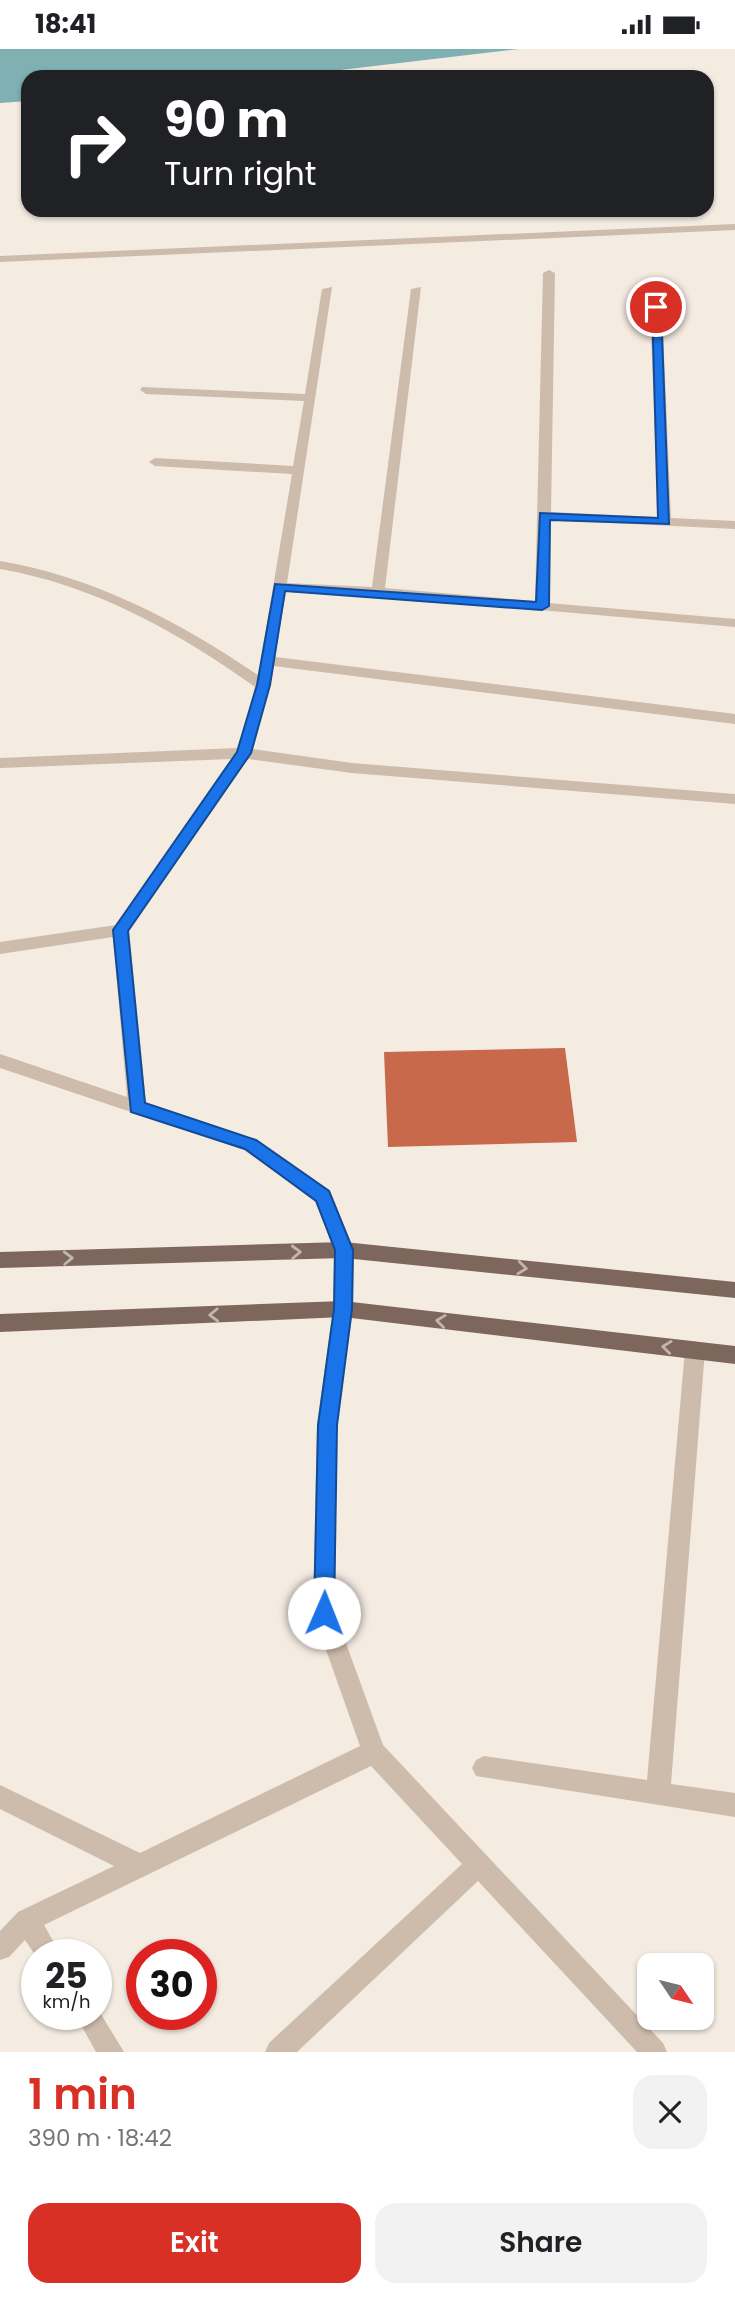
<!DOCTYPE html>
<html lang="en">
<head>
<meta charset="utf-8">
<style>
	:root { --surface:#fff; --page:#f2f2f2; --text:#202124; --muted:#757577; --accent:#d93025 }
	body { margin:0; font-family:Poppins,sans-serif; background:var(--page); color:var(--text); height:100vh; display:flex; flex-direction:column; font-size:26px; white-space:nowrap }
	* { box-sizing:border-box; margin:0 }
	p { font-size:23px; color:var(--muted) }
	.icon { flex:none; width:38px; height:38px; fill:none; stroke:currentColor; stroke-width:2; stroke-linecap:round; stroke-linejoin:round }
	.map { position:relative; height:2003px; overflow:hidden }
	.side { display:flex; flex-direction:column; background:var(--surface); flex:1 }
	.side>* { flex:none }
	.guide { position:absolute; left:21px; top:21px; width:693px; height:147px; border-radius:21px; box-shadow:0 2px 5px #0004; background:#202124; color:#fff; overflow:hidden }
	.needle { width:46px; rotate:125deg }
	.tools { position:absolute; left:637px; top:1904px; display:grid; gap:14px }
	.tools a { display:grid; place-items:center; width:77px; height:77px; border-radius:14px; background:var(--surface); box-shadow:0 2px 5px #0004; font-size:35px }
	.speed { position:absolute; left:21px; top:1890px; display:flex; gap:14px; font-size:35px; font-weight:700; text-align:center }
	.speed>* { display:grid; place-content:center; width:91px; height:91px; border-radius:50%; background:var(--surface); box-shadow:0 2px 5px #0004; line-height:1 }
	.speed small { font-size:18px; font-weight:400 }
	.speed .limit { border:10px solid #d22; background:#fff; color:#111 }
	.pin { position:absolute; display:grid; place-items:center; width:60px; height:60px; color:#fff; margin:-30px; border:4px solid #fff; border-radius:50%; box-shadow:0 2px 7px #0007 }
	.me { position:absolute; width:77px; margin:-38px; rotate:1deg; stroke-linejoin:round; filter:drop-shadow(0 0 5px #0008) }
	.turn { display:flex; align-items:center; gap:24px; height:147px; padding:0 28px; font-size:32px }
	.turn .icon { width:91px; height:91px; stroke-width:2.5 }
	.turn b { display:block; font-size:49px; line-height:60px }
	.round { display:grid; place-items:center; flex:none; width:74px; height:74px; border-radius:21px; background:var(--page) }
	.overview { display:flex; align-items:center; justify-content:space-between; height:119px; padding:0 28px }
	h1 { font-size:42px; font-weight:600; line-height:52px; color:var(--accent) }
	.button { display:flex; gap:14px; margin-top:auto; padding:14px 28px }
	.button a { flex:1; height:80px; border-radius:21px; background:var(--accent); color:#fff; font-size:28px; font-weight:600; line-height:80px; text-align:center }
	.button a+a { background:var(--page); color:var(--text) }
	.status { display:flex; justify-content:space-between; align-items:center; height:49px; padding:0 35px; background:var(--surface); direction:ltr }
	.status svg { height:19px; fill:currentColor }
	.map>svg:first-child { display:block }
	.water { fill:#7fb0b2 }
	.building { fill:#c8694b }
	.lines { fill:none; stroke-linecap:round; stroke-linejoin:round }
	.minor { fill:#cdbbac; fill-rule:evenodd }
	.major { fill:#7d675c; fill-rule:evenodd }
	.oneway { stroke:#c2b5ac }
	.route { fill:#1a73e8; stroke:#114b97; stroke-width:2 }
</style>
</head>
<body>
<div class="status"><b>18:41</b><svg viewBox="0 0 49 12"><path d="M0 12V9h3v3zM5 12V6h3v6zM10 12V3h3v9zM15 12V0h3v12zM26 1h20v11H26zM47 4h2v5h-2z"/></svg></div>
<div class="map">
<svg width="735" height="2003" viewBox="0 0 735 2003">
	<rect width="100%" height="100%" fill="#f4ebe1"/>
	<polygon class="water" points="0,0 519,0 281,28 28,28 28,52 0,54"/>
	<polygon class="building" points="565,999 577,1093 388,1098 384,1003"/>
	<g class="lines">
		<g class="minor">
			<polygon points="735,175 735,181 0,213 0,207"/>
			<polygon points="549,221 555,224 551,463 658,468 650,258 656,255 662,258 671,469 735,472 735,480 550,471 549,554 735,570 735,578 378,547 286,543 275,608 735,665 735,675 274,617 271,625 261,625 259,622 292,425 155,417 149,413 155,409 293,417 304,352 146,345 140,341 142,338 305,345 322,240 332,238 287,534 372,538 411,240 421,238 385,539 535,552 543,224"/>
			<path d="M0,512C99,529 186,576 268,633L270,636L253,700L352,714L735,745V755L352,724L248,710L129,882L146,1054L256,1091L330,1142L354,1201L353,1260L337,1376L335,1564L383,1696L663,1994L667,2003H637L478,1832L297,2003H265L269,1994L462,1815L371,1717L44,1876L61,1906H37V1909L25,1891L9,1908L0,1911V1882L18,1863L114,1817L0,1760V1736L140,1804L360,1697L313,1564L317,1376L333,1260L334,1201L316,1152L244,1101L0,1019V1005L127,1048L113,888L0,905V893L116,876L232,710L0,719V709L238,699L255,638C178,583 94,536 0,520Z"/>
			<polygon points="695,1292 702,1295 705,1301 671,1735 735,1744 735,1768 476,1727 472,1719 476,1711 484,1707 647,1731 685,1301 688,1295"/>
			<polygon points="96,1957 124,2003 96,2003 75,1965 96,1965"/>
		</g>
		<g class="major">
			<polygon points="344,1193 735,1233 735,1249 344,1209 0,1219 0,1203"/>
			<polygon points="343,1252 735,1297 735,1315 343,1268 0,1283 0,1265"/>
		</g>
	</g>
	<defs><path id="oneway-chevron" d="M-2-3.5L2.5 0L-2 3.5" fill="none" stroke-width="1.6" stroke-linecap="round" stroke-linejoin="round" transform="scale(1.75)"/></defs>
	<g class="oneway">
		<use href="#oneway-chevron" transform="translate(296 1203) rotate(-2)"/>
		<use href="#oneway-chevron" transform="translate(68 1209) rotate(-2)"/>
		<use href="#oneway-chevron" transform="translate(522 1219) rotate(6)"/>
		<use href="#oneway-chevron" transform="translate(214 1266) rotate(178)"/>
		<use href="#oneway-chevron" transform="translate(441 1272) rotate(-173)"/>
		<use href="#oneway-chevron" transform="translate(667 1298) rotate(-173)"/>
	</g>
	<polygon class="route" points="652,255 661,258 669,475 550,471 549,557 542,561 285,542 270,636 251,704 128,882 145,1054 256,1091 329,1142 353,1201 352,1260 337,1376 334,1564 331,1571 324,1574 317,1571 314,1564 318,1376 334,1260 335,1201 316,1152 245,1100 131,1063 113,881 237,703 257,636 275,535 536,553 540,464 658,469"/>
</svg>
<div class="tools">
<a><svg class="needle" viewBox="-14 -14 28 28"><path d="M0-13l5 13h-10z" fill="#e53935"/><path d="M0 13l5-13h-10z" fill="#757577"/></svg></a>
</div>
<div class="speed"><div>25<small>km/h</small></div><div class="limit">30</div></div>
<div class="pin" style="left:656px;top:258px;background:#d93025"><svg class="icon" aria-label="arrive" viewBox="0 0 24 24"><path d="M6 21V4h12l-3 4 3 4H6"/></svg></div>
<svg class="me" style="left:324px;top:1564px" viewBox="-20 -20 40 40"><circle r="19" fill="#fff"/><path d="M0-13L10 11 0 6-10 11z" fill="#1a73e8"/></svg>
<div class="guide">
<div class="turn"><svg class="icon" aria-label="right" viewBox="0 0 24 24"><path d="M7 20v-9h11M14 6l5 5-5 5"/></svg><div><b>90 m</b>Turn right</div></div>
</div>
</div>
<section class="side">
<div class="overview"><div><h1>1 min</h1><p>390 m · 18:42</p></div><a class="round"><svg class="icon" aria-label="close" viewBox="0 0 24 24"><path d="M6 6l12 12M18 6L6 18"/></svg></a></div>
<div class="button"><a>Exit</a><a>Share</a></div>
</section>
</body>
</html>
